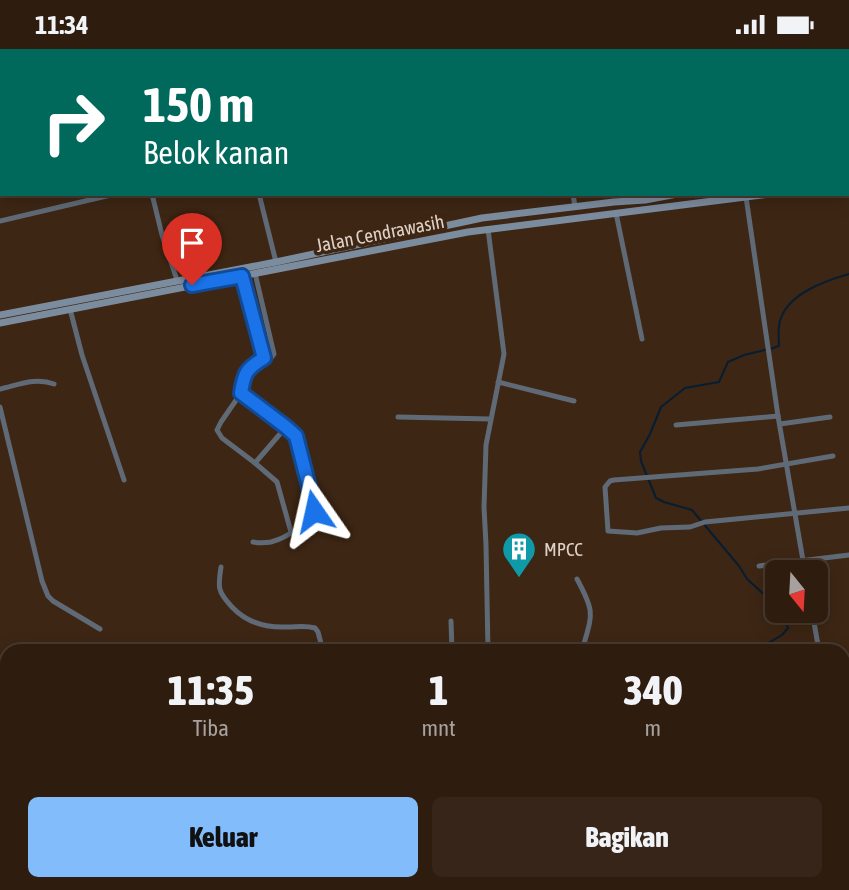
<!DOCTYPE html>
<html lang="id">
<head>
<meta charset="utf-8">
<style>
	:root { --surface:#2e1c0f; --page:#362518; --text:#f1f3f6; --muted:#a7a19e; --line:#493a2f; --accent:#82bcfa }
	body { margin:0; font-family:"Asap Condensed",sans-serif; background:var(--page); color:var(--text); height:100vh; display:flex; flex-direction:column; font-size:26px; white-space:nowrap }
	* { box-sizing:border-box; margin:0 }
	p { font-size:23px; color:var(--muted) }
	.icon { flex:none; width:38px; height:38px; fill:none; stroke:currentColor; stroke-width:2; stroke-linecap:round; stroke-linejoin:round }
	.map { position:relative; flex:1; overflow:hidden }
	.details { position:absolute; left:0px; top:595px; width:850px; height:247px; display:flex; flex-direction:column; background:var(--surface); border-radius:21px 21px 0 0; box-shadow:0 4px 18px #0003,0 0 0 2px var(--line) }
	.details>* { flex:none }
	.top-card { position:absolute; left:0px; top:0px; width:850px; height:147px; box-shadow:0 4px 18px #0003,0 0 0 2px var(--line); background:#00695c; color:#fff; overflow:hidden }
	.needle { width:46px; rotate:162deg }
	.tools { position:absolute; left:765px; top:511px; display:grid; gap:14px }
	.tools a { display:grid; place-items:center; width:63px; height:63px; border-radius:10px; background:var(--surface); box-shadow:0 4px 18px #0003,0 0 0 2px var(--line); font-size:35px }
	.pin { position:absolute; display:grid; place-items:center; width:60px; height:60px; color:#fff; margin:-72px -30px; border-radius:50% 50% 50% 0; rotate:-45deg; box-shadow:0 0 7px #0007 }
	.pin .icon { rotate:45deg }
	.me { position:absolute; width:77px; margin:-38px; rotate:349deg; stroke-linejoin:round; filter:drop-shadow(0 0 5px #0008) }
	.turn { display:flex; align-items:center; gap:24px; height:147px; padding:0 28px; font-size:32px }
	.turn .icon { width:91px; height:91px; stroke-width:2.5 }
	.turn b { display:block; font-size:49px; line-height:60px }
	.eta { display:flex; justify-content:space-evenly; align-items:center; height:119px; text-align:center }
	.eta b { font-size:42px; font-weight:800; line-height:49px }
	.action { display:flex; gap:14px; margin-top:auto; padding:14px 28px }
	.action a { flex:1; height:80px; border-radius:10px; background:var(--accent); color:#111; font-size:28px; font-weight:800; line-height:80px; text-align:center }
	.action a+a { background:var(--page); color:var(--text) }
	.status { display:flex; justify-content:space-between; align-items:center; height:49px; padding:0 35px; background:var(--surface); direction:ltr }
	.status svg { height:19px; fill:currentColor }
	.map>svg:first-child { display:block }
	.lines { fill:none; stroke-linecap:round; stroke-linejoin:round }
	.stream { stroke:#071d32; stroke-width:2 }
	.street { stroke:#5f6a76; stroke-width:5 }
	.secondary { stroke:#7c8c9f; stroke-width:7 }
	.route-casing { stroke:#114b97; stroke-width:18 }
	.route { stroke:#1a73e8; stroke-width:12 }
	.labels { text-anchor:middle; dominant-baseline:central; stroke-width:7; stroke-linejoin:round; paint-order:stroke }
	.street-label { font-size:19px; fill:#e0d1c6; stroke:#3d2614 }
	.poi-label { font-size:19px; fill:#e0d1c6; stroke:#3d2614; text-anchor:start }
</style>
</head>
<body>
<div class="status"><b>11:34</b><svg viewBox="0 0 49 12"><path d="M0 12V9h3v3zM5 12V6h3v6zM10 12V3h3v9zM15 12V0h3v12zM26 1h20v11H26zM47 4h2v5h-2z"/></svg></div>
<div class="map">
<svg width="849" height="841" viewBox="0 0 849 841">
	<rect width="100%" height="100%" fill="#3d2614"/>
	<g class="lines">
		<g class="stream">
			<path d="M770,300L779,297C779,288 777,278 781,269C790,244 825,232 849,225"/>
			<polyline points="765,301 744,306 728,313 719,333 685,339 661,358 650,385 640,403 641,412 656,449 664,453 692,461 739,517 747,530 777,557"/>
			<polyline points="760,602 770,593 782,586 788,579 784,567 780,562"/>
		</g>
		<g class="street">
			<polyline points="43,0 44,2"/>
			<polyline points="114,0 114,2"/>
			<polyline points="523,0 524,2"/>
			<polyline points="758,0 758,2"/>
			<polyline points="591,2 593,0"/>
			<polyline points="0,13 2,12"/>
			<polyline points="0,33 2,32"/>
			<polyline points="0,54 2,53"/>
			<polyline points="0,85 2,85"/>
			<polyline points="0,140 2,139"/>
			<polyline points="152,145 162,186 177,231"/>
			<polyline points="259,145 276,213"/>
			<polyline points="573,145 575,158"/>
			<polyline points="746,148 778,367 805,523"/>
			<polyline points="616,164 642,290"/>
			<polyline points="0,172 115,145"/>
			<polyline points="488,180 504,305 486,396 484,458 486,496 488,602"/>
			<polyline points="255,224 274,305 271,309 264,309"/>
			<polyline points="70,260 82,306 124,431"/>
			<polyline points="498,333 574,352"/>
			<path d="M0,340C18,336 36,328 54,335"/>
			<polyline points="241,344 286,378 255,414 222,389 217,381 221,373 241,344 245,324 253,316 264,309 242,227"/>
			<polyline points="0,358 42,532 48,547 53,552 100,580"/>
			<polyline points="398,368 490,370"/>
			<polyline points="780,375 830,368"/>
			<polyline points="676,376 778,367"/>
			<polyline points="833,407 758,420 614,431 610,432 605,438 608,482 637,484 661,479 690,478 705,473 849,459"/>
			<polyline points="255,414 277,433 291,483"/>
			<path d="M253,493C259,494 265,494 271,493C286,489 313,473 314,457L297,390L293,384L286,378"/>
			<polyline points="759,517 849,506"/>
			<path d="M221,518C218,538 217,542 232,558C247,574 265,579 287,578C297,578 305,576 315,579L318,583L323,602"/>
			<path d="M577,530C596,565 592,565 582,602"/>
			<polyline points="812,562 819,602"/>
			<polyline points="451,572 452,602"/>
			<polyline points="844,624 849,624"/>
			<polyline points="0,674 7,674"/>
			<polyline points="180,835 180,841"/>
			<polyline points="486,835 487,841"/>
			<polyline points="749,835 750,841"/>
		</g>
		<g class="secondary">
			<polyline points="0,266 276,213 482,169 614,153 645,151 677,145"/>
			<polyline points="0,274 468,183 769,145"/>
		</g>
	</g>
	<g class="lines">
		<g class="route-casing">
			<path id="route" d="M192,236L242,227L264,309C246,320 244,324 241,344L286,378L296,387L314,457V462"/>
		</g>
		<use href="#route" class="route"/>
	</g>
	<defs>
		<g id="building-pin" transform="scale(1.75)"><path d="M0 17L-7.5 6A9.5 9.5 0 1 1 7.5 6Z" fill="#0f9aa8" stroke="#3d2614"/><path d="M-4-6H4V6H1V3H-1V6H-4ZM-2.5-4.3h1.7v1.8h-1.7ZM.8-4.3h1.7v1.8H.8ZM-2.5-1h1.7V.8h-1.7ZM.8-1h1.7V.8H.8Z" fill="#fff"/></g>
	</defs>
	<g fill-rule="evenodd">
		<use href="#building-pin" x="519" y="500"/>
	</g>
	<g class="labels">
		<g class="street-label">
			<text transform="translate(380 184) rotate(-11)">Jalan Cendrawasih</text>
		</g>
		<g class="poi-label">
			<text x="544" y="500">MPCC</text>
		</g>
	</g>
</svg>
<div class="tools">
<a><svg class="needle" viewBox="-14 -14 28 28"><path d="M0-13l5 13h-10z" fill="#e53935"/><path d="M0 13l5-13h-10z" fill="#a7a19e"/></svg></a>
</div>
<div class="pin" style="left:192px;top:236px;background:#d93025"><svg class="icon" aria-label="arrive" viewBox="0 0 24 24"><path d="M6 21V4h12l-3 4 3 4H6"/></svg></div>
<svg class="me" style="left:314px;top:462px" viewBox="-20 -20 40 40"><path d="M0-17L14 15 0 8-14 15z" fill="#1a73e8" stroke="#fff" stroke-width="4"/></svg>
<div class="top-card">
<div class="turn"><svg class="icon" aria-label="right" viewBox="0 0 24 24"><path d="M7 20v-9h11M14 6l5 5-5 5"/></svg><div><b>150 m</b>Belok kanan</div></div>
</div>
<section class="details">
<div class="eta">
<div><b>11:35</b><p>Tiba</p></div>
<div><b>1</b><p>mnt</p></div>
<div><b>340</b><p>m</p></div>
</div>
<div class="action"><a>Keluar</a><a>Bagikan</a></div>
</section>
</div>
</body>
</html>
